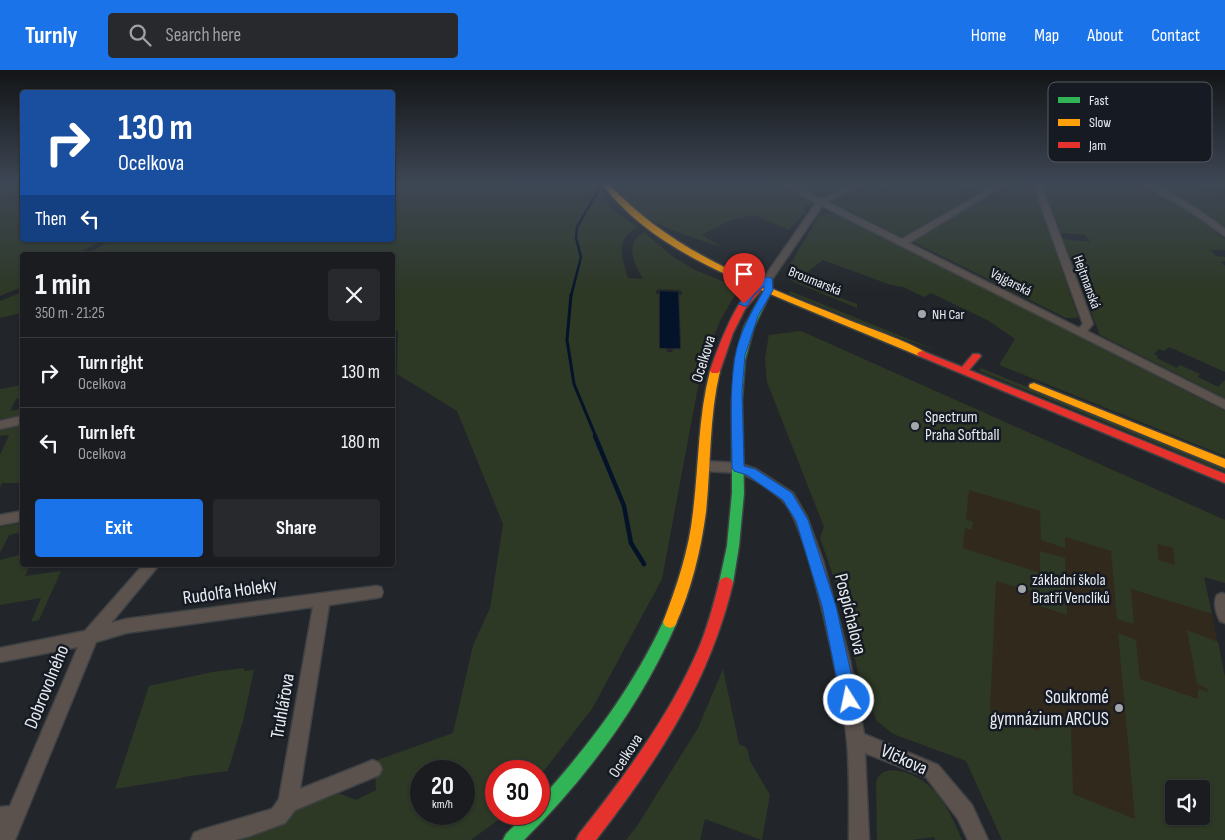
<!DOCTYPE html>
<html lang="en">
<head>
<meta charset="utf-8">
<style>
	:root { --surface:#1a1c20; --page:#27292d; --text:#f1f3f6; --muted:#9fa1a5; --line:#383a3e; --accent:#1a73e8 }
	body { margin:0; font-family:"Sofia Sans Condensed",sans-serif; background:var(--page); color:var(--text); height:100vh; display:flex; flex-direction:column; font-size:19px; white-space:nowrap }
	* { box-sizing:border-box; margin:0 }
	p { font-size:16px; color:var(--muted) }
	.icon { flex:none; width:28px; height:28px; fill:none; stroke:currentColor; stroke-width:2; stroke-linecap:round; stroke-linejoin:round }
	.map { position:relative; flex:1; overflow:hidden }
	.panel { position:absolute; left:20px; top:182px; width:375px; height:315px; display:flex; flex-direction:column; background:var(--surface); border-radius:5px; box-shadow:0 1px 4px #0004,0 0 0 1px var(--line) }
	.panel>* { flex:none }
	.top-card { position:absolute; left:20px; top:20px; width:375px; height:152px; border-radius:5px; box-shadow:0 1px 4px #0004,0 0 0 1px var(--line); background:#1a4fa0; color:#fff; overflow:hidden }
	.tools { position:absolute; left:1165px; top:710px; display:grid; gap:10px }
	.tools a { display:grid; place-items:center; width:45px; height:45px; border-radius:5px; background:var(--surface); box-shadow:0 1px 4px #0004,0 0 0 1px var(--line); font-size:25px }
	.speed { position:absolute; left:410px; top:690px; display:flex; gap:10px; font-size:25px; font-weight:700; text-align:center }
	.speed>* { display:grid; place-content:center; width:65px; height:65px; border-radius:50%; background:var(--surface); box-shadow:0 1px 4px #0004,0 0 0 1px var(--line); line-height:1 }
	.speed small { font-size:12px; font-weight:400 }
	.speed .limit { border:8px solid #d22; background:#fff; color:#111 }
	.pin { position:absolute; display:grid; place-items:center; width:42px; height:42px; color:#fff; margin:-51px -21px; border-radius:50% 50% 50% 0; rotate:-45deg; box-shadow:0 0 5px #0007 }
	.pin .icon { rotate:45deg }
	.me { position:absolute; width:55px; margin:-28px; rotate:350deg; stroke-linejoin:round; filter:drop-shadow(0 0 4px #0008) }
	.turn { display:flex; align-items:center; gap:18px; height:105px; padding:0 15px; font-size:22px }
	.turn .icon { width:65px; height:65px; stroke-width:2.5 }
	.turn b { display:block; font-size:35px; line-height:42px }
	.then { display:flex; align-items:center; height:48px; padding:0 15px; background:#0003; gap:10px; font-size:19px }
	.round { display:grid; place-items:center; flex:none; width:52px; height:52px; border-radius:5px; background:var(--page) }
	.summary { display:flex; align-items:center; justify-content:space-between; height:85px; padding:0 15px }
	h1 { font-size:30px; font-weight:700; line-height:38px }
	.primary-button { display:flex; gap:10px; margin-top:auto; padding:10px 15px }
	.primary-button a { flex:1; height:58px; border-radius:5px; background:var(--accent); color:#fff; font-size:20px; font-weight:700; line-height:58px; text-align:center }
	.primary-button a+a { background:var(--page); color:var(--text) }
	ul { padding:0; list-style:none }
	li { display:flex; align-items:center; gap:15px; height:70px; padding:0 15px; border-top:1px solid var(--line) }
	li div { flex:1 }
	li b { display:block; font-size:19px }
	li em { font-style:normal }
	header { display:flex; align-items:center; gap:30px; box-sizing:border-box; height:70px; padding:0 25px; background:var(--accent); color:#fff }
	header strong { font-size:24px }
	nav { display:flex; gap:28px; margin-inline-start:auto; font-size:18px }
	.search { width:350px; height:45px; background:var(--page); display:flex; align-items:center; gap:12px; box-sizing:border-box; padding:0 18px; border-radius:5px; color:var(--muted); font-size:19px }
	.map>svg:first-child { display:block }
	.industrial { fill:#32291d; fill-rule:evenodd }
	.green { fill:#2d3825; fill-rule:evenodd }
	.water { fill:#04132a }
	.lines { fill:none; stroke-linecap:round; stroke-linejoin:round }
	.stream-far2 { stroke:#04132a; stroke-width:2.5 }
	.stream-far1 { stroke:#04132a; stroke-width:3 }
	.stream { stroke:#04132a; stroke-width:4.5 }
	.street-casing { stroke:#3f4245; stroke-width:3 }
	.fast-casing { stroke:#3f4245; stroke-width:3 }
	.slow-casing { stroke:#3f4245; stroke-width:3 }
	.jam-casing { stroke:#3f4245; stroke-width:3 }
	.street { fill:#5b524d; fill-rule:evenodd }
	.fast { fill:#30b455; fill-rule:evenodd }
	.slow { fill:#ff9f0a; fill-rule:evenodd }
	.jam { fill:#e5322d; fill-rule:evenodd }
	.route { fill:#1a73e8; stroke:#114b97 }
	.poi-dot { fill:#a3a7ac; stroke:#161b23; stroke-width:2 }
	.labels { text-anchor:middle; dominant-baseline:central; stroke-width:5; stroke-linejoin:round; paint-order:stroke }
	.far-street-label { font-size:14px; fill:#e8ecf2; stroke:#161b23 }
	.far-poi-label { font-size:14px; fill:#e8ecf2; stroke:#161b23; text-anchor:start }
	.street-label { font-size:16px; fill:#e8ecf2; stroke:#161b23 }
	.poi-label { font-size:16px; fill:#e8ecf2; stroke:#161b23; text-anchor:start }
	.near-street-label { font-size:19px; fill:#e8ecf2; stroke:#161b23 }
	.near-poi-label { font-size:19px; fill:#e8ecf2; stroke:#161b23; text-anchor:end }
	.key { fill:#161b23; stroke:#555a61; stroke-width:1 }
	.key-label { font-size:14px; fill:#e8ecf2 }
</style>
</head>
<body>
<header>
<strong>Turnly</strong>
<div class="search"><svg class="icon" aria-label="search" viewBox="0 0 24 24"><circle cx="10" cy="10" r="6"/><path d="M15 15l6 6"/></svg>Search here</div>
<nav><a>Home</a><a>Map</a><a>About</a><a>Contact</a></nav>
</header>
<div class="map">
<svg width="1225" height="770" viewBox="0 0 1225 770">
	<rect width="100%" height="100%" fill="#22262a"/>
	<path class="industrial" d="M801,261L1225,450V513L1204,507L1225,607V770H1002L966,691L893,664L877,651L861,613L836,514L820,468L824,457L767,312L765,289L768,265ZM1174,719H1201V746H1174Z"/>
	<g class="green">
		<polygon points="0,114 22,114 22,170 104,170 73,185 22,185 22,217 0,226"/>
		<path d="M393,114H593L614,141L638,157C614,169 622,187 628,208L643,209C634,193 624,173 644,162L672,186L693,199L734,216L737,221L720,251L704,291L697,322L662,509L592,639L539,707V701H496V744H506L471,770H223L288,743L326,725L341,724L356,730L376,720L375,704L369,693L453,663L473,575L490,538L503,454L457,341L397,304L398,261H392V185H86L111,170H392ZM659,219L679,220L682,222V225H679L681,279H673L672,282H667V279L659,278V224H656V221ZM421,701H464V744H421Z"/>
		<path d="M613,114H777L810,132L809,136L806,135L803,138L806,140L789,160L754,145L730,150L702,165L722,177C680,163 639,154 613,114Z"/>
		<polygon points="796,114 824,114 818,117 828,121 835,117 832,114 851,114 823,128"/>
		<polygon points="867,114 877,114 871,117 885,121 888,120 887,117 878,114 962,114 967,116 955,119 969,124 981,118 975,114 994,114 902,167 831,132"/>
		<polygon points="1010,114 1032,114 1078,246 1077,248 1066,248 913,172 987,127 994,130 998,127 992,124"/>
		<polygon points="1043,114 1141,116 1196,146 1225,169 1225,180 1210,180 1216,186 1225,187 1225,191 1221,192 1225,196 1225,302 1169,277 1164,281 1159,279 1154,284 1158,286 1157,288 1177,298 1180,295 1200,304 1198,307 1218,317 1225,310 1225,328 1100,265 1063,169 1090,172 1085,165 1061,163"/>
		<polygon points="1155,117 1225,123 1225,159 1192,136"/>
		<polygon points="828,143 841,146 1225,341 1225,386 999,295 1015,269 989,251 931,223 924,227 903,217 891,215 823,190 796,211 857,234 857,238 794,212 789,208 789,200 791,193 818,147"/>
		<polygon points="790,221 938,281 880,261 788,223"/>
		<polygon points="22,222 22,243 0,248 0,231"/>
		<path d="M801,261L1225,450V513L1204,507L1212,544L1131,519L1134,554L1117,549L1111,481L1065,467V478L1041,470L1040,441L969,420L966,449L973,452L972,460L965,458L963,478L1040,503V481L1065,488L1067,545L1040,536L1039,524L996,511L990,642L1039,661L1040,646L1071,657L1073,724L1135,749L1118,563L1136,570L1140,609L1198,629V619L1208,622L1207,618L1197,614L1187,560L1218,572L1225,607V770H1002L966,691L893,664L877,651L861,613L836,514L820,468L824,457L767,312L765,289L769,265ZM1157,474L1173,478L1175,495L1159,490ZM1174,719H1201V746H1174Z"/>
		<polygon points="981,298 1225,398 1225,402 982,302 979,300"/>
		<polygon points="22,315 22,328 16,329 10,341 22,339 22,345 0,349 0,319"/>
		<polygon points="22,355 22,410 18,413 2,413 0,418 0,385 9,365 0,366 0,359"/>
		<polygon points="22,453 22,462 9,465 0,483 0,457"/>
		<polygon points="22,484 22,495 30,495 25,506 61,501 39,550 31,552 41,528 0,535 0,490"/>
		<polygon points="244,598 244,601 254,600 243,651 228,701 183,707 182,708 115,719 149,616 212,602"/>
		<polygon points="723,599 739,674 747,678 750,691 770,725 762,770 705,749 700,770 626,770 637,756 698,658"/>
		<path d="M893,700C932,704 949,738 962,770H935L934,767L912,770H877L876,712C879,703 884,701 893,700Z"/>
	</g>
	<polygon class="water" points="660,221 678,222 680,278 660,278"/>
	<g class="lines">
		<polyline class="stream-far2" points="571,226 581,187 576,168 577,157 598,121"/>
		<polyline class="stream-far1" points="571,225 567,270 574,314 596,367"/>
		<polyline class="stream" points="595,366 624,436 631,473 644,494"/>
		<g class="street-casing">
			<g id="street">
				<polygon points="781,114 791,114 821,129 853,114 863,114 827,132 902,169 997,114 1006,114 909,173 1079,258 1083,254 1033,114 1041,114 1093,254 1087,261 1225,330 1225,339 822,136 771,211 765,211 763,209 816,133"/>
				<path d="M1142,114C1165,114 1206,145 1225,159V166L1191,142Z"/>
				<polygon points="22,346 22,354 0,359 0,351"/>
				<path d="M703,391L738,393L756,399L793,423L807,447L823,491L850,591L864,664L938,695L972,735L988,770H968L958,749L926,707L865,683L869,770H849C849,737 850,704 847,671C844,631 808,452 782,430C772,421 749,404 736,403C724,401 711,403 699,399L697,396L699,393Z"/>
				<polygon points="22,441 22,451 0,455 0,445"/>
				<polygon points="143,495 159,495 111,553 126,549 376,516 381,517 383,522 381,527 376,528 329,535 300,719 373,690 379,693 382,699 379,705 295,740 285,753 250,766 235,770 191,770 194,763 201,760 272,739 279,729 313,537 126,563 96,572 15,770 0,770 0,737 10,736 78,577 0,592 0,578 85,561"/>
				<path d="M1222,523L1225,524V553L1220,551C1216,543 1213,533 1217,525Z"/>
			</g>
		</g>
		<g class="fast-casing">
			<g id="fast">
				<polygon points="768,206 772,209 772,220 754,257 745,290 742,330 744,423 739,476 733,513 731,517 726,519 721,517 719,513 727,476 732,423 732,330 735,290 744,257 764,220 764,209"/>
				<path d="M670,546L675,548L677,552C641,635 588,706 524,770H503L506,764L526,744H539V731C591,673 632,619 665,548Z"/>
			</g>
		</g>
		<g class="slow-casing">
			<g id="slow">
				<path d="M602,114H609C674,185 763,215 851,251C866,257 918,275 927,284L925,286H919C876,268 832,250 789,232C721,203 648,174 602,114Z"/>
				<path d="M715,298L720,301C709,347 711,395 706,442C701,480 691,521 675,556L670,558L665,556L663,552C677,516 689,480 693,442C699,394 698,347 710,301Z"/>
				<polygon points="1034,313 1225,389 1225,398 1030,318 1029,316 1030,314"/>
			</g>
		</g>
		<g class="jam-casing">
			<g id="jam">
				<path d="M767,206L771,209L745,239L733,263L720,301L718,303H712L710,301C719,275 740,216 767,206Z"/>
				<polygon points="922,281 962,297 973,284 979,284 981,286 969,300 1225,404 1225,413 919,286 917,284 919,282"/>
				<path d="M726,507L731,509L733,513C709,613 658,690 596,770H576L579,764C624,707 668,648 697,582C707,560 713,536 719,513L721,509Z"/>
			</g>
		</g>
		<use href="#street" class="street"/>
		<use href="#fast" class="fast"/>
		<use href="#slow" class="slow"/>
		<use href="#jam" class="jam"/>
	</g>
	<linearGradient id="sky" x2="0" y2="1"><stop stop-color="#131517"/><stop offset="0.51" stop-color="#3e4755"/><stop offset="1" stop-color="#3e4755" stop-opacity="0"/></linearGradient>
	<rect width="1225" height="222" fill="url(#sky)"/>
	<path class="route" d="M765,207L772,208L773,220L758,246L745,285L742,321L744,396L755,399L792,423L808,450L836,536L857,630L854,636L849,638L844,636L841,630L822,536L796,451L783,430L747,405L734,401L732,398C732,361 729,323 735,287C739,263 752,241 764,220V216L754,225L747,236H744L739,234L747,222Z"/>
	<g class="poi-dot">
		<circle cx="922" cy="244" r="5"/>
		<circle cx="915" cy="356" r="5"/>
		<circle cx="1022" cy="519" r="5"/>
		<circle cx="1119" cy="638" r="5"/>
	</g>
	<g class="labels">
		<g class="far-street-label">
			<text transform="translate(815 211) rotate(22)">Broumarská</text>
			<text transform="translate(1011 212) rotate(27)">Vajgarská</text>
			<text transform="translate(1087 212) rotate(70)">Hejtmanská</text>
		</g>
		<g class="far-poi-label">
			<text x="932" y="244">NH Car</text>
		</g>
		<g class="street-label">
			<text transform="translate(704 289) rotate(-73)">Ocelkova</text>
			<text transform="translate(626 686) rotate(-57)">Ocelkova</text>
		</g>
		<g class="poi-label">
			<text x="925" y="347">Spectrum<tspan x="925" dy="18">Praha Softball</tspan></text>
			<text x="1032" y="510">základní škola<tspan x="1032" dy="18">Bratří Venclíků</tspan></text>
		</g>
		<g class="near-street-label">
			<text transform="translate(230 522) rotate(-8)">Rudolfa Holeky</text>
			<text transform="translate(850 544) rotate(76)">Pospíchalova</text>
			<text transform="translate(47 617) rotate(-68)">Dobrovolného</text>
			<text transform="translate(283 636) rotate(-80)">Truhlářova</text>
			<text transform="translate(904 690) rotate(24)">Vlčkova</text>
		</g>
		<g class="near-poi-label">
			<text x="1109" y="627">Soukromé<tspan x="1109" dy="22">gymnázium ARCUS</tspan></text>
		</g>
	</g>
	<rect x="1048" y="12" width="164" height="80" rx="8" class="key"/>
	<rect x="1058" y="27" width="22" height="6" fill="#30b455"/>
	<rect x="1058" y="49" width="22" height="7" fill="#ff9f0a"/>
	<rect x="1058" y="72" width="22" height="6" fill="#e5322d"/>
	<g class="key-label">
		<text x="1089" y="35">Fast</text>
		<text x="1089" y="57">Slow</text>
		<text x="1089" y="80">Jam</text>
	</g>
</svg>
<div class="tools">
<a><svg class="icon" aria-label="sound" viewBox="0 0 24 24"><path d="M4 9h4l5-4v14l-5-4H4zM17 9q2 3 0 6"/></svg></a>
</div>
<div class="speed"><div>20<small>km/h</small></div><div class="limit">30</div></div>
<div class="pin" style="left:744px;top:234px;background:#d93025"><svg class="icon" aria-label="arrive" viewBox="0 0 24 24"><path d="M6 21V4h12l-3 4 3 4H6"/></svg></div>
<svg class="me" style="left:849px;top:630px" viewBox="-20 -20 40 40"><circle r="17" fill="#1a73e8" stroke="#fff" stroke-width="3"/><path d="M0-11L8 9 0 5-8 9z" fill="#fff"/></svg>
<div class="top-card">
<div class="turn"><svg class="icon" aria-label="right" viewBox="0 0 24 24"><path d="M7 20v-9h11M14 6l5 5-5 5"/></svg><div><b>130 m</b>Ocelkova</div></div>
<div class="then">Then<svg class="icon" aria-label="left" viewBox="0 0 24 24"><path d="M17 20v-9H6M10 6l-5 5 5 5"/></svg></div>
</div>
<section class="panel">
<div class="summary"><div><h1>1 min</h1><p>350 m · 21:25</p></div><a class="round"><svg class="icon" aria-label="close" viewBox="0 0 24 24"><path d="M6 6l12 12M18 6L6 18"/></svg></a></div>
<ul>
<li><svg class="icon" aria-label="right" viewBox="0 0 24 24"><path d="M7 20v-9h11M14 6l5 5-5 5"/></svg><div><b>Turn right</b><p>Ocelkova</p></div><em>130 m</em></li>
<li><svg class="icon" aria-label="left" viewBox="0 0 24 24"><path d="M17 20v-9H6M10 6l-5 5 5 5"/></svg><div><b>Turn left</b><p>Ocelkova</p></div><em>180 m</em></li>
</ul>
<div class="primary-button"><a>Exit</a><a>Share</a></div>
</section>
</div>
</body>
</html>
